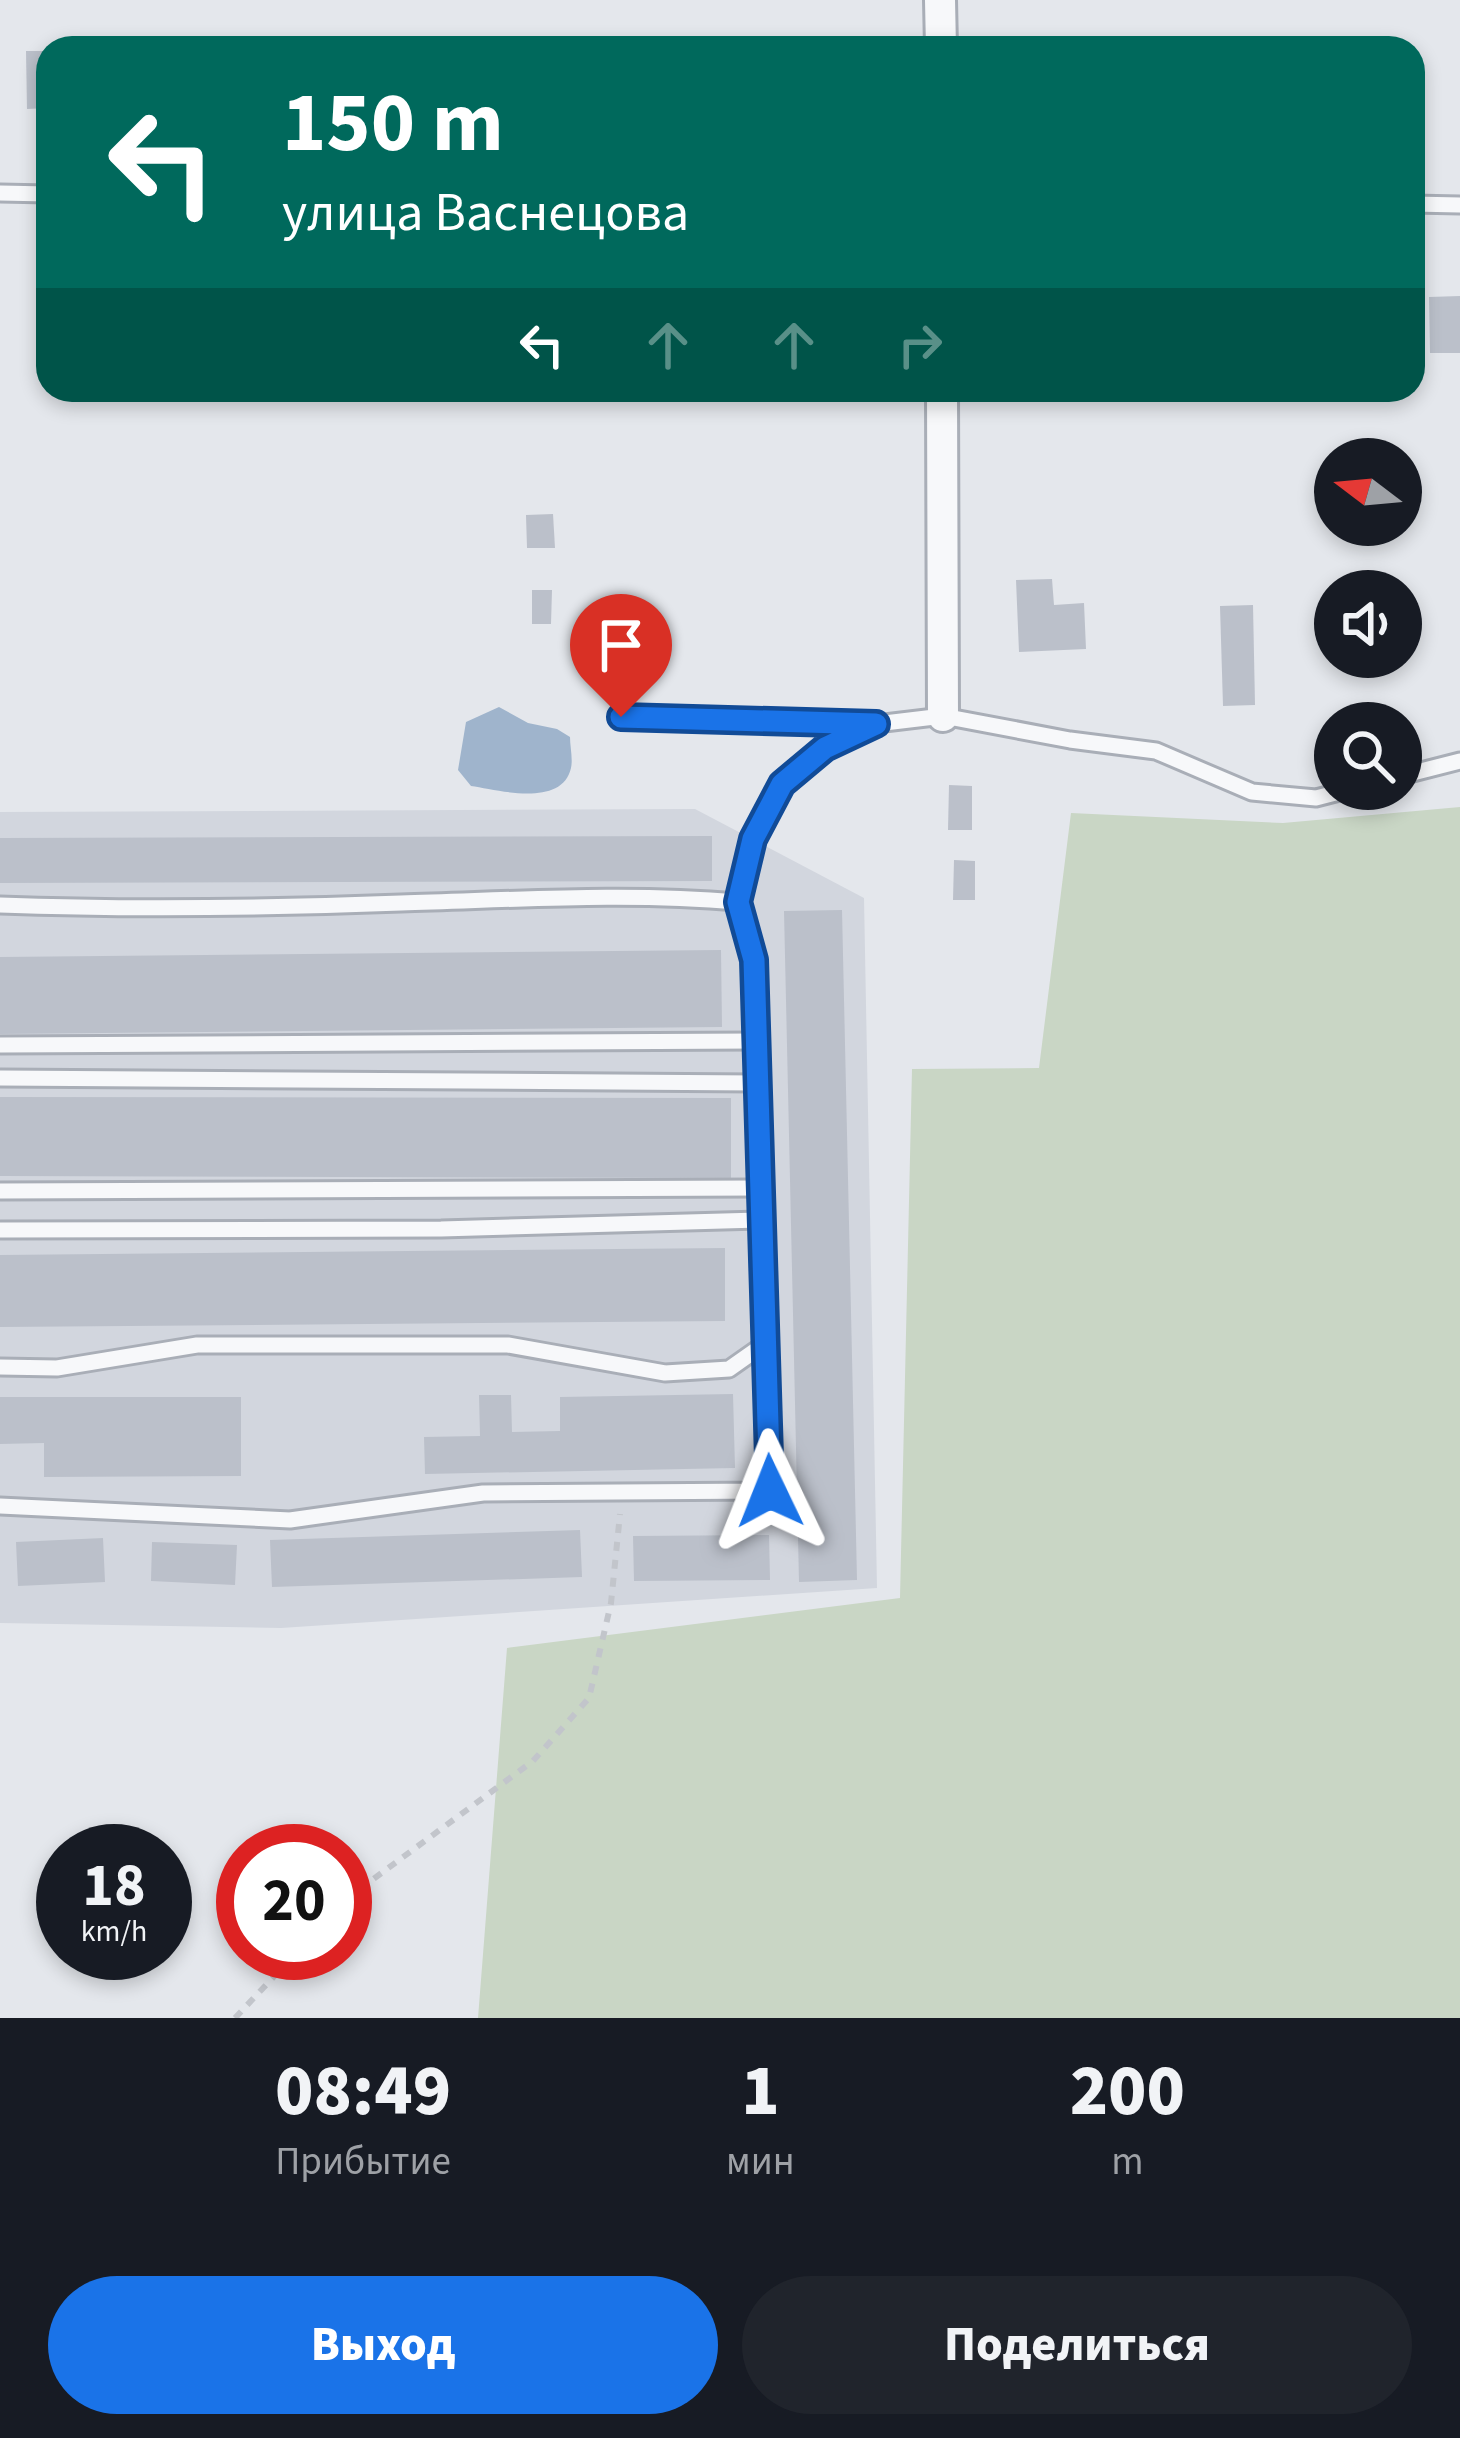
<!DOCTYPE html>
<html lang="ru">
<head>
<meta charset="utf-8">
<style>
	:root { --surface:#171b24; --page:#20242c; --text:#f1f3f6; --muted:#9ea1a6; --accent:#1a73e8 }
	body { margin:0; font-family:"Source Sans 3",sans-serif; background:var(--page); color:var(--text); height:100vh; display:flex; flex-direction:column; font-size:45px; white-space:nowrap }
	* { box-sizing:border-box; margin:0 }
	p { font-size:39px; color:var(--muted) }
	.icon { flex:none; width:66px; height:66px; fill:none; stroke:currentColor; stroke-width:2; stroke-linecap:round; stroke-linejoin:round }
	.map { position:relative; height:2018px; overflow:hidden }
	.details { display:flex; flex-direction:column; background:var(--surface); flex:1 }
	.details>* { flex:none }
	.banner { position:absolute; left:36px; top:36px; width:1389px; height:366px; border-radius:36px; box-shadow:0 6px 18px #0003; background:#00695c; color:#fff; overflow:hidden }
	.needle { width:78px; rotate:286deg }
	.tools { position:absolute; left:1314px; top:438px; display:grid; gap:24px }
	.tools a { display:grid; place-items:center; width:108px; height:108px; border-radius:50%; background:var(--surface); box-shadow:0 6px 18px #0003; font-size:60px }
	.speed { position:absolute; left:36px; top:1824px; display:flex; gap:24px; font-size:60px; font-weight:700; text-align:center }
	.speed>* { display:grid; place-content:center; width:156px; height:156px; border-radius:50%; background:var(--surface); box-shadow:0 6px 18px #0003; line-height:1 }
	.speed small { font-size:30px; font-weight:400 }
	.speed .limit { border:18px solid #d22; background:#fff; color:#111 }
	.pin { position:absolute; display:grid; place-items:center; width:102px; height:102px; color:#fff; margin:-123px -51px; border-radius:50% 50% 50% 0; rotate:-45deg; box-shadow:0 0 12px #0007 }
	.pin .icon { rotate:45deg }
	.me { position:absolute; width:132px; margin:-66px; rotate:358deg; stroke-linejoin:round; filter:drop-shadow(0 0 9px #0008) }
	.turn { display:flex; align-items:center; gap:42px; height:252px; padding:0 48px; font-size:54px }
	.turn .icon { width:156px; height:156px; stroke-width:2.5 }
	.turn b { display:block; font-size:84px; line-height:102px }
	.lanes { display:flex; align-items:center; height:114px; padding:0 48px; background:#0003; justify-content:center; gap:60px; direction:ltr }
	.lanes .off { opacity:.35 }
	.eta { display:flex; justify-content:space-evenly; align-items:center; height:204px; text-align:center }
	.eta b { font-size:72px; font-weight:800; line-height:84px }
	.button { display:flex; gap:24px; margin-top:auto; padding:24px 48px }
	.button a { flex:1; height:138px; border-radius:72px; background:var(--accent); color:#fff; font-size:48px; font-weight:800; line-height:138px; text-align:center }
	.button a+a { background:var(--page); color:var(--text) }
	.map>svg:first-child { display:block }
	.built { fill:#d2d6de }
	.green { fill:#c9d6c5 }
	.water { fill:#9fb4cc }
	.building { fill:#bbc0ca }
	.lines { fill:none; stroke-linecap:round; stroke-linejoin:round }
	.service-casing { stroke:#a9aeb7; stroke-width:21 }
	.minor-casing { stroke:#a9aeb7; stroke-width:36 }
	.path { stroke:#c2c5cb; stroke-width:6; stroke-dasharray:9 9; stroke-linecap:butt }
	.service { stroke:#f7f8fa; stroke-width:15 }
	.minor { stroke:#f7f8fa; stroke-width:30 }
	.route-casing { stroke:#114b97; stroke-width:30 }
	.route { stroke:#1a73e8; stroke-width:21 }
</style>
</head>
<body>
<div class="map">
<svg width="1460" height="2018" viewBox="0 0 1460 2018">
	<rect width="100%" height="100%" fill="#e4e7ec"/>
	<polygon class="built" points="695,809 864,898 877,1588 281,1628 0,1623 0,812"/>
	<polygon class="green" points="1460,807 1460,2018 478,2018 507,1648 900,1598 912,1069 1039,1068 1071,813 1283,823"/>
	<path class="water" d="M499,707L528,723L557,729L570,737C570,746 573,759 571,768C562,808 498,790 471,786L458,770L466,722Z"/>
	<g class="building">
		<polygon points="632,38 632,48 593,48 592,39"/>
		<polygon points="26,51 48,51 48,108 27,109"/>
		<polygon points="1460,296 1460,353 1430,353 1429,297"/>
		<polygon points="553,514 555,548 527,548 526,515"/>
		<polygon points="1052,579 1054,605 1084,603 1086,649 1019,652 1016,580"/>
		<polygon points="532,590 552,590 551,624 532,624"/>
		<polygon points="1253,605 1255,705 1223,706 1220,606"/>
		<polygon points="949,785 972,786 972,830 948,830"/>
		<polygon points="712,836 712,881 0,883 0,838"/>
		<polygon points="954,860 975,861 975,900 953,900"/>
		<polygon points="842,910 857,1580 799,1582 784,911"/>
		<polygon points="721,950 722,1027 0,1034 0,957"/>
		<polygon points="0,1097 731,1098 731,1178 0,1176"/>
		<polygon points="725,1248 725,1321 0,1327 0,1255"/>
		<polygon points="733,1394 735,1468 425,1474 424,1437 480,1436 479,1395 511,1395 512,1432 560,1431 560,1397"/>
		<polygon points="0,1397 241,1397 241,1476 44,1477 44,1443 0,1444"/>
		<polygon points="580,1530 582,1577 272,1587 270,1540"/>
		<polygon points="769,1535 770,1580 634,1581 633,1536"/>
		<polygon points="103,1538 105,1582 18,1586 16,1542"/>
		<polygon points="152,1542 237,1545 235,1585 151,1581"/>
	</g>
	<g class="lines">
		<g class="service-casing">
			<g id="service">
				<polyline points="0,193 48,194"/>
				<polyline points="1413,204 1460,205"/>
				<polyline points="621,717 876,724 943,716 1070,740 1156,751 1252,792 1316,798 1351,789"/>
				<polyline points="1401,776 1460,761"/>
				<path d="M0,905C133,910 268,908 401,903C514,900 626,892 738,902"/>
				<polyline points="0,1045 755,1041"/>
				<polyline points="0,1078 756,1083"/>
				<polyline points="0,1191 758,1188"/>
				<polyline points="0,1230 441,1229 759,1220"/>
				<polyline points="0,1367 57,1368 197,1345 508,1345 665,1373 729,1369 766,1343"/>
				<polyline points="0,1506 290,1520 483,1493 770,1491 754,960 738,902 753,839 782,785 825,749 876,724"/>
			</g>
		</g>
		<g class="minor-casing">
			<g id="minor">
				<polyline points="940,0 941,48"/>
				<polyline points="942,390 943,716"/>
			</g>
		</g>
		<g class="path">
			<polyline points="345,1900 533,1761 589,1698 611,1603 620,1514"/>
			<polyline points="235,2018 296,1953"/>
		</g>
		<use href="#service" class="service"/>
		<use href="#minor" class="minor"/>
	</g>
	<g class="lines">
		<g class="route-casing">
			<polyline id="route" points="621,717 876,724 825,748 782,784 753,839 738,902 754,960 770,1491"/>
		</g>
		<use href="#route" class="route"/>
	</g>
</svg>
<div class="tools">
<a><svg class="needle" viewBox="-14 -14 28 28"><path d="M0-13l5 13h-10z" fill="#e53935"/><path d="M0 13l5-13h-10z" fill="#9ea1a6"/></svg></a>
<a><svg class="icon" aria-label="sound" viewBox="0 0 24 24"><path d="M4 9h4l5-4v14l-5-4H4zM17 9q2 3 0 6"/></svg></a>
<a><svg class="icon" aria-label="search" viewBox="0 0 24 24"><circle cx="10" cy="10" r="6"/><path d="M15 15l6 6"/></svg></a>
</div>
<div class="speed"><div>18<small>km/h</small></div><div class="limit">20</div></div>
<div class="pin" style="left:621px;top:717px;background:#d93025"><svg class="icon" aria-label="arrive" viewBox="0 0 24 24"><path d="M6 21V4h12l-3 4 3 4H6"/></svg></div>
<svg class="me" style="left:770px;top:1491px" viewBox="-20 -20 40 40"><path d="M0-17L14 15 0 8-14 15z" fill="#1a73e8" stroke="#fff" stroke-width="4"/></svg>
<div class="banner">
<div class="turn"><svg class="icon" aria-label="left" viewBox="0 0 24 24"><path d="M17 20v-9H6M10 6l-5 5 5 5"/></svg><div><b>150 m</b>улица Васнецова</div></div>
<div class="lanes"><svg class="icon" aria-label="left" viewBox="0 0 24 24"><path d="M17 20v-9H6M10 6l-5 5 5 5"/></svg><svg class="icon off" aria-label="ahead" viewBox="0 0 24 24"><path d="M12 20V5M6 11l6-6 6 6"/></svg><svg class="icon off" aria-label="ahead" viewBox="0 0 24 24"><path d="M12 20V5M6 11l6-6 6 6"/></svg><svg class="icon off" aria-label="right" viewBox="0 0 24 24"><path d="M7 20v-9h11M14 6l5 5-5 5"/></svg></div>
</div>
</div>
<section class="details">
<div class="eta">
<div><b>08:49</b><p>Прибытие</p></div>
<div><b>1</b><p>мин</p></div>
<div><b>200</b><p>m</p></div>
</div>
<div class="button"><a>Выход</a><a>Поделиться</a></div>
</section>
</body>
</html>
